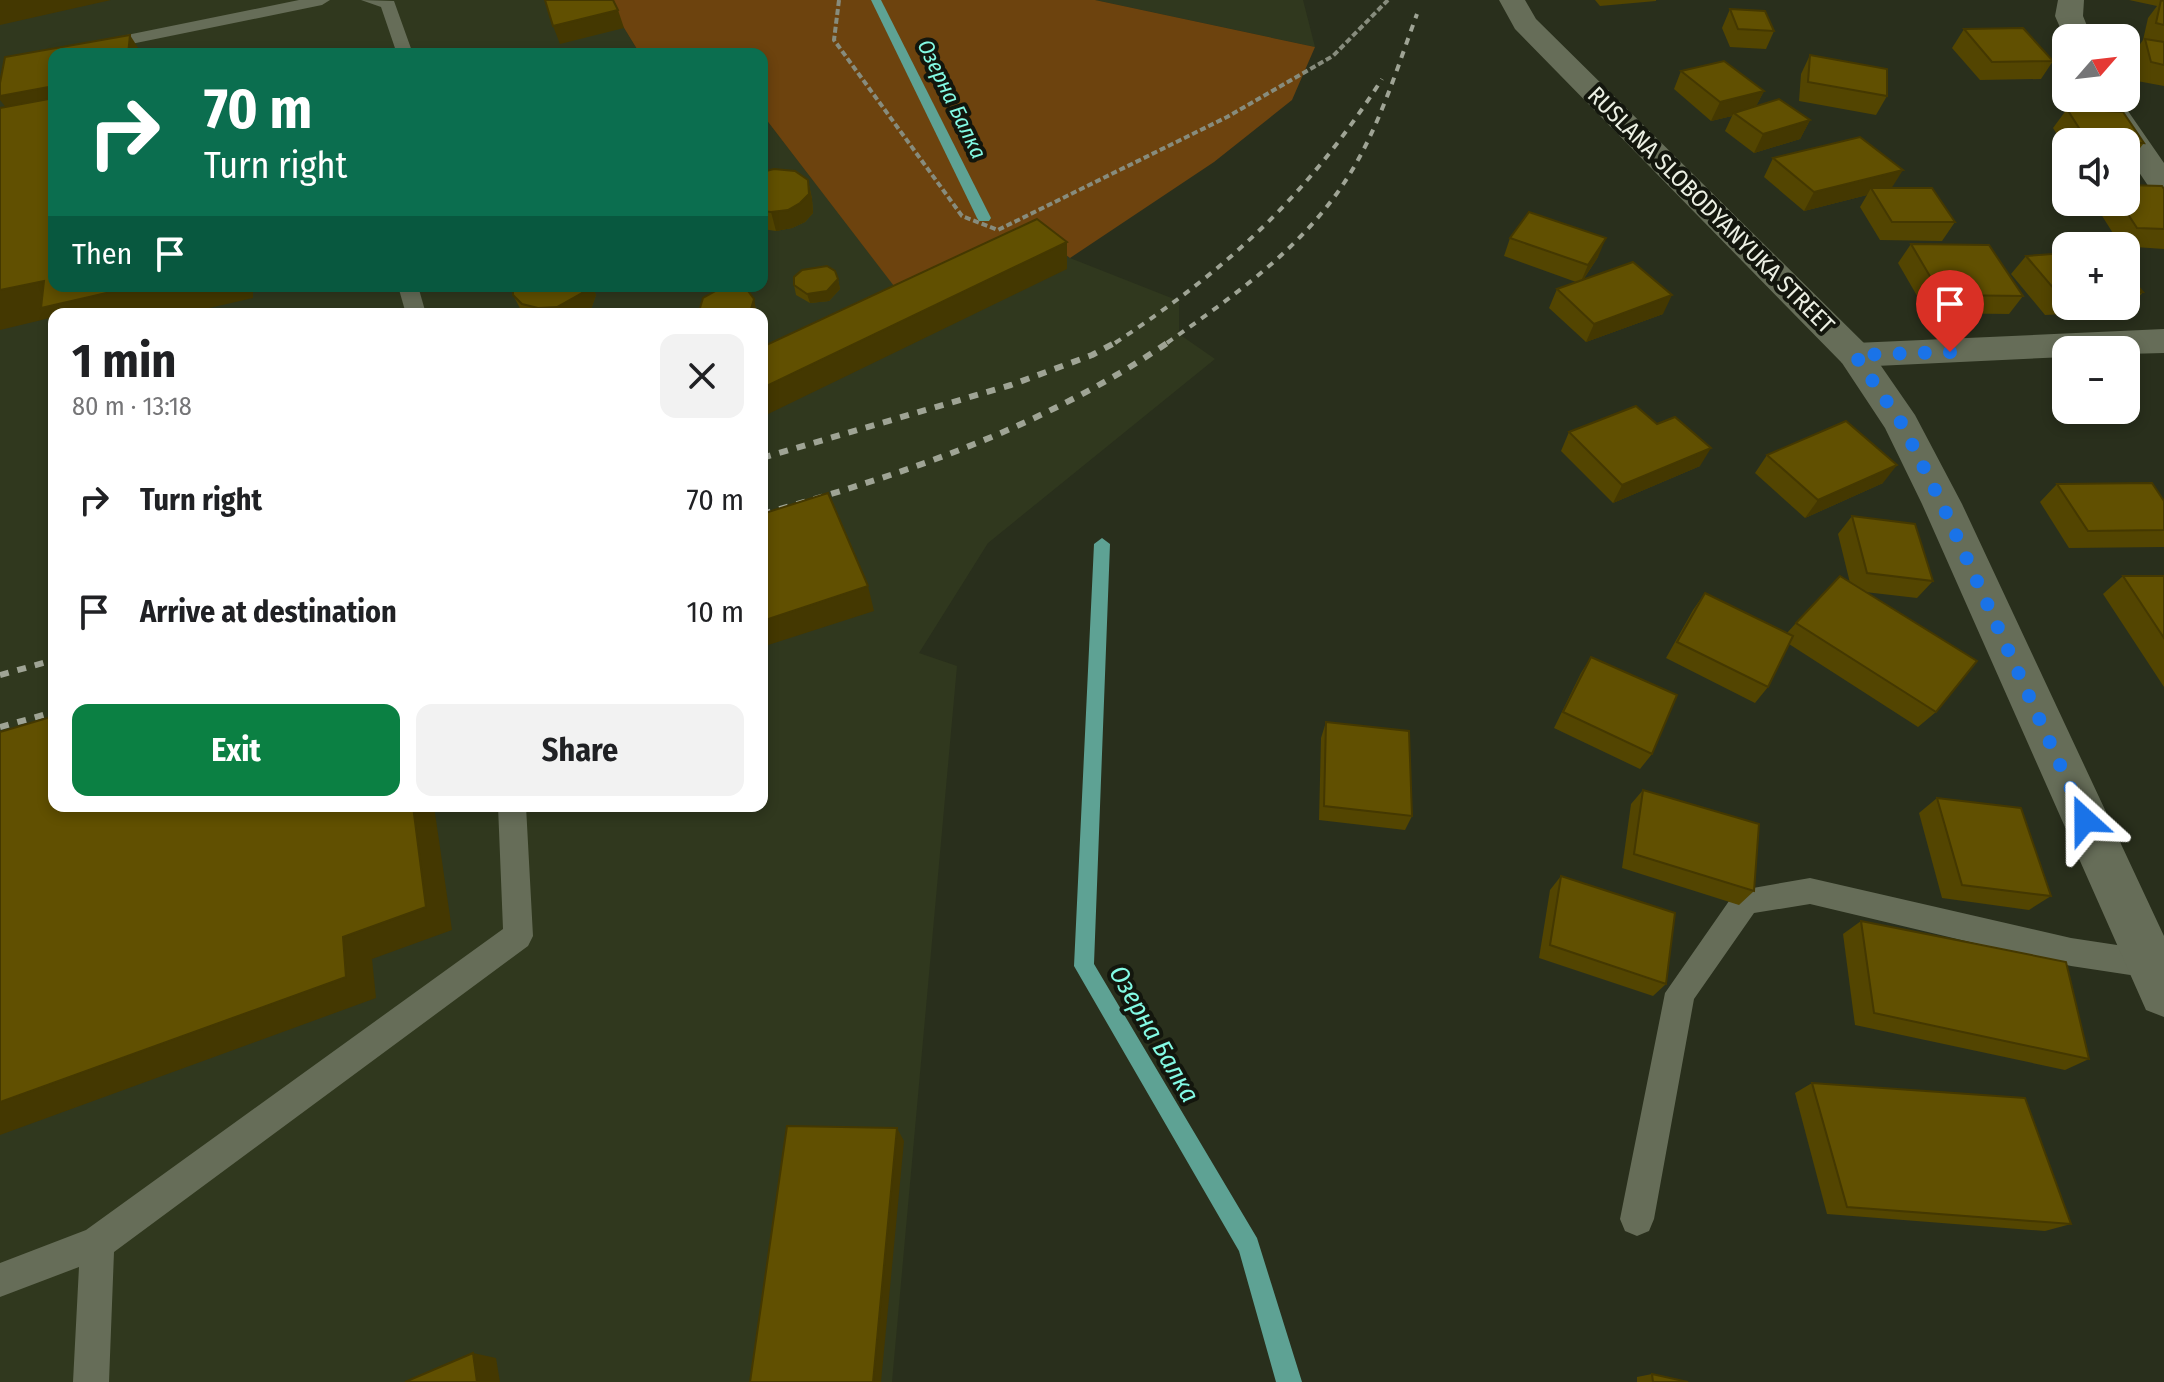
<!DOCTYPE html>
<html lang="en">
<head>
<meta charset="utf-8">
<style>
	:root { --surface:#fff; --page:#f2f2f2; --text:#202124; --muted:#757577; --accent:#0b8043 }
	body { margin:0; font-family:"Fira Sans Condensed",sans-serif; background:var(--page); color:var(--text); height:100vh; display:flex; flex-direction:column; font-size:30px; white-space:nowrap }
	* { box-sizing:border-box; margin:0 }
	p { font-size:26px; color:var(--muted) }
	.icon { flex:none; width:44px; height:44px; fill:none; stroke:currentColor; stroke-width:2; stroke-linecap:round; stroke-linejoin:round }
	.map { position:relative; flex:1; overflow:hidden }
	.drawer { position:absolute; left:48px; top:308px; width:720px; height:504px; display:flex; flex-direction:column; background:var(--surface); border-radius:16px; box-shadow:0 4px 12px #0003 }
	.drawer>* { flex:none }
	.top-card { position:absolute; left:48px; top:48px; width:720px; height:244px; border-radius:16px; box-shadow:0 4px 12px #0003; background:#0b6e4f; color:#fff; overflow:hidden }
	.needle { width:52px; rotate:62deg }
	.controls { position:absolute; left:2052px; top:24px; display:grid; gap:16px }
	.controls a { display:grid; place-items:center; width:88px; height:88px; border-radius:16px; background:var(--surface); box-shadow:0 4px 12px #0003; font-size:40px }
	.pin { position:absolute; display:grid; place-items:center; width:68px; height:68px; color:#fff; margin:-82px -34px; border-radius:50% 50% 50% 0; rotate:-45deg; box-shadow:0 0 8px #0007 }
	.pin .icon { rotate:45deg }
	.me { position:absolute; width:88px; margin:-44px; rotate:336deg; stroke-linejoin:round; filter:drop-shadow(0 0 6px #0008) }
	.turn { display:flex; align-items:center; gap:28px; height:168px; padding:0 24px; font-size:36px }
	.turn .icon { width:104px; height:104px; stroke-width:2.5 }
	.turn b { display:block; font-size:56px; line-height:68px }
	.then { display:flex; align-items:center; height:76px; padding:0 24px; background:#0003; gap:16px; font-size:30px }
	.round { display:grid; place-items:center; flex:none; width:84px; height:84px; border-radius:16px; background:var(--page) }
	.headline { display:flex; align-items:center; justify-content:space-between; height:136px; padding:0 24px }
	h1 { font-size:48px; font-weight:700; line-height:60px }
	.primary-button { display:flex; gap:16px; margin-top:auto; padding:16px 24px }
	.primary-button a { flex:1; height:92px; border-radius:16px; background:var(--accent); color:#fff; font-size:32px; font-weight:700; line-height:92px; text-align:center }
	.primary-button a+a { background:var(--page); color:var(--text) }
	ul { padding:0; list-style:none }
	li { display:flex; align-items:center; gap:24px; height:112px; padding:0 24px }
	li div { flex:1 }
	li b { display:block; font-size:30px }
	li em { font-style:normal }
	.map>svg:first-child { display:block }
	.built { fill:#30381e; fill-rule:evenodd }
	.green { fill:#6d430e }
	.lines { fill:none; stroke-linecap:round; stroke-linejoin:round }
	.stream { fill:#5ea294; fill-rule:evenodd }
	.path { stroke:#878c7d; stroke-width:4; stroke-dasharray:6 3; stroke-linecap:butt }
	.lane { fill:#666d58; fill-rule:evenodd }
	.street { fill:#666d58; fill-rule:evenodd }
	.secondary { fill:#666d58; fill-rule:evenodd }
	.rail-far1 { stroke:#9fa495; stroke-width:4; stroke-dasharray:7 7; stroke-linecap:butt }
	.rail { stroke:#9fa495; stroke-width:6; stroke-dasharray:9 9; stroke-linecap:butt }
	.wall { fill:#534501 }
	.shaded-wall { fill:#443801 }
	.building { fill:#615001; stroke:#443801; stroke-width:2 }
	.route { stroke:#1a73e8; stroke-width:14; stroke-dasharray:0 25.2 }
	.labels { text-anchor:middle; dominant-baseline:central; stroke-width:8; stroke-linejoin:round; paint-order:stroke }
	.far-water-label { font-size:22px; font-style:italic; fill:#83fae4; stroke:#13160d }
	.street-label { font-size:24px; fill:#ebefe3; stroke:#13160d }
	.water-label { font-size:26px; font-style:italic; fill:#83fae4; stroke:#13160d }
</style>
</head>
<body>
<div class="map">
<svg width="2164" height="1382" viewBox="0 0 2164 1382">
	<rect width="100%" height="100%" fill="#292f1c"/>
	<g class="built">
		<path d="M0,0H607L640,54H54V286H762V114L907,302L1044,239L1070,258L1179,301V334L1215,359L988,543L919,653L957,666L892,1382H0ZM54,314H762V806H54Z"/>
		<polygon points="1095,0 1303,0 1315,47"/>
	</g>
	<polygon class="green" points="607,0 1095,0 1315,47 1292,100 1214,162 1070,258 1044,239 907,303 762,114 762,54 640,54"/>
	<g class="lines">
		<g class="stream">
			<polygon points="871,0 881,0 991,218 989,221 979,221 977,218"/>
			<polygon points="1102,538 1110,544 1094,964 1257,1238 1302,1382 1276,1382 1239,1251 1074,966 1094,544"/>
		</g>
		<polyline class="path" points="839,0 834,40 962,216 998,230 1227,117 1333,56 1388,0"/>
		<g class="lane">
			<polygon points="299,0 330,0 322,5 82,54 54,54 54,58 50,54 58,49"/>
			<polygon points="361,0 394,1 413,54 397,54 381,7"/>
			<polygon points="398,286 418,286 426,314 406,314"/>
			<polygon points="498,806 526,806 533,936 528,946 114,1252 109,1382 73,1382 79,1267 0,1297 0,1263 86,1230 503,929"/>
			<polygon points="1810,878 2071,938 2150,950 2161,954 2164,962 2161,974 2150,978 2071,966 1810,904 1754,913 1694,999 1654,1219 1649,1231 1637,1236 1625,1231 1620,1219 1665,993 1736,891"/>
		</g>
		<g class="street">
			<polygon points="2058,0 2084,0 2083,16 2092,38 2066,38 2066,41 2055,16"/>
			<polygon points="2089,98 2119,98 2164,163 2164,195 2153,193 2126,153 2126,142 2119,142"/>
			<polygon points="2164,329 2164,353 2126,354 2126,350 2066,350 2066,357 1855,367 1842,363 1837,355 1842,347 1855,343"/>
		</g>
		<polygon class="secondary" points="1499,0 1525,0 1536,19 1868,347 1915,415 1962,504 2164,936 2164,1017 2146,1010 1922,504 1885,428 1842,363 1515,29"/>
		<g class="rail-far1">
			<path d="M1115,343C1229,268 1308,195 1382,79"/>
			<path d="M1167,343C1232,297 1300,250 1344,183C1378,132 1396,71 1417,14"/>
		</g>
		<g class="rail">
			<polyline points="762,458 1011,385 1092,355 1118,341"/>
			<path d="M762,514C906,474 1046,426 1170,341"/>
			<polyline points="0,675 54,660"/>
			<polyline points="0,727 54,712"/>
		</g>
	</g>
	<g class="wall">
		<polygon points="1595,0 1656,0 1656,1 1600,6"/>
		<polygon points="2129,0 2164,0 2164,86 2137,81 2131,57 2143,40 2148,18 2157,6"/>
		<polygon points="1730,9 1774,31 1766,49 1730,47 1722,28"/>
		<polygon points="1964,29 2053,61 2041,79 1980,80 1952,48"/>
		<polygon points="1810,55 1887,96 1876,115 1799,101 1801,74"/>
		<polygon points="1681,71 1764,91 1756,106 1810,120 1800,139 1754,153 1725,131 1732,116 1711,121 1674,89"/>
		<polygon points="2067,109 2144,143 2129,162 2126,162 2126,142 2066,142 2066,149 2053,128"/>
		<polygon points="1773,158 1892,188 1955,222 1942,241 1880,240 1860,207 1867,195 1804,211 1764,177"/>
		<polygon points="762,172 808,180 812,199 813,213 805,222 792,228 776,231 762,229"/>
		<polygon points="2164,189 2164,249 2121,246 2094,203 2126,202"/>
		<polygon points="1510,238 1598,257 1583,280 1663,314 1586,342 1549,308 1557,289 1576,282 1504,256"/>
		<polygon points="1911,244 2023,296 2009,314 1927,313 1898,263"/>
		<polygon points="2066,253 2066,306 2126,306 2126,273 2143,292 2127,311 2045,315 2011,274 2026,256"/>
		<polygon points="838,279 840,289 829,301 810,303 796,295 794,285"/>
		<polygon points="515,286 592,286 596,295 590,312 586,314 523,314 513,295"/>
		<polygon points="1569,432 1700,466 1613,503 1561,451"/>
		<polygon points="1767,455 1883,483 1805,518 1755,473"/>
		<polygon points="2057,484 2164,501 2164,547 2069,548 2040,502"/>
		<polygon points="1852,516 1933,581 1917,598 1865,592 1936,712 1918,727 1789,644 1768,687 1755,703 1666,658 1693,610 1705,593 1787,633 1796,623 1850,583 1838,534"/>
		<polygon points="2123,576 2164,576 2164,687 2103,594"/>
		<polygon points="1591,657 1652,754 1640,769 1554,728 1581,673"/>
		<polygon points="1326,722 1412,816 1405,830 1319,820 1321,738"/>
		<polygon points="1643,790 1754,891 1739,905 1622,868 1631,804"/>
		<polygon points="1937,798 2051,896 2029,910 1942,898 1919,813"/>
		<polygon points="1561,876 1666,984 1653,996 1539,958 1550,890"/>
		<polygon points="1861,921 2089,1059 2065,1070 1855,1025 1843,934"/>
		<polygon points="1812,1083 2071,1224 2045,1231 1827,1214 1795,1093"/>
		<polygon points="1652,1374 1688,1382 1637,1382 1637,1377"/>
	</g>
	<g class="shaded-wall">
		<polygon points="0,0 111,0 0,25"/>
		<polygon points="618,10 624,28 560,44 553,26"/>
		<polygon points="130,35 142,54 128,54"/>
		<polygon points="54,86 54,107 12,115 0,100 0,96"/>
		<polygon points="1764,91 1754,110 1734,113 1732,116 1711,121 1720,102"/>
		<polygon points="1810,120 1800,139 1754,153 1763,134"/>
		<polygon points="1903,170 1891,189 1871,188 1867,195 1804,211 1814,192"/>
		<polygon points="808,180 812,199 813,213 805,222 792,228 776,231 771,212"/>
		<polygon points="1606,238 1598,257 1580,284 1588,265"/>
		<polygon points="1067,242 1067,269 762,417 762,388"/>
		<polygon points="838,279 840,289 829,301 810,303 807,294"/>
		<polygon points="44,281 137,286 253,286 253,298 183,314 54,314 54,323 50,318 0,330 0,290"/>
		<polygon points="585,286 592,286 596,295 590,312 586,314 561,314 557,307"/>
		<polygon points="1672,295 1663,314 1586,342 1594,324"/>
		<polygon points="754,299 756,309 755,314 742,314"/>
		<polygon points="1711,448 1700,466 1613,503 1622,485"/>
		<polygon points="1897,465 1883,483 1805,518 1818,500"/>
		<polygon points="868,586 874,611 762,647 762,621"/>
		<polygon points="413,806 434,806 452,930 372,959 376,998 0,1135 0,1102 343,937"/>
		<polygon points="897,1128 904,1141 881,1382 873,1382"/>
		<polygon points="473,1353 496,1358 500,1382 477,1382"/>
	</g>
	<g class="building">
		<polygon points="545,0 613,0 618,10 553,26"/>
		<polygon points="2161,0 2164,1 2164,25 2156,23"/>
		<polygon points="1730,9 1765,11 1774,31 1738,29"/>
		<polygon points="2023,28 2053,61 1992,62 1964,29"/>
		<polygon points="130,35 128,54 54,54 54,86 0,96 0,83 5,57"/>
		<polygon points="2145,39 2164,42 2164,65 2151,62"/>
		<polygon points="1810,55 1887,69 1887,96 1808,82"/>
		<polygon points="1724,61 1764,91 1720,102 1681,71"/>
		<polygon points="54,98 54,286 137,286 41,308 44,281 0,290 0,108"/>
		<polygon points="1779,99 1810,120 1763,134 1734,113"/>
		<polygon points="2067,109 2123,112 2144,143 2086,139"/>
		<polygon points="1860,137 1903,170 1814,192 1773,158"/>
		<polygon points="774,169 795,171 808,180 809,194 800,203 788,210 771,212 762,211 762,172"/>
		<polygon points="2126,185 2162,186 2164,189 2164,229 2137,228 2120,202 2126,202"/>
		<polygon points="1871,188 1932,188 1955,222 1892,222"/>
		<polygon points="1529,212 1606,238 1588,265 1510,238"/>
		<polygon points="1037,219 1067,242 762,388 762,347"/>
		<polygon points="1911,244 1989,245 2023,296 1941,295"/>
		<polygon points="2066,253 2066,296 2060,296 2026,256"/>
		<polygon points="1633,262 1672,295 1594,324 1557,289"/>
		<polygon points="827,266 835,271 838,279 827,291 807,294 794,285 794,277 802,270"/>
		<polygon points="2126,273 2143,292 2126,293"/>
		<polygon points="515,286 585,286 582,293 557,307 538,308 522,304 513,295 513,288"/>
		<polygon points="736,287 748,291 754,299 751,309 742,314 704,314 700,308 703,298 721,288"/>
		<polygon points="1636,406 1657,424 1675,417 1711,448 1622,485 1569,432"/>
		<polygon points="1846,421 1897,465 1818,500 1767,455"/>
		<polygon points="2152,483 2164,501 2164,530 2088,531 2057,484"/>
		<polygon points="828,493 868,586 762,621 762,514"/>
		<polygon points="1852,516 1915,524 1933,581 1867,573"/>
		<polygon points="1840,576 1977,661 1936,712 1796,623"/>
		<polygon points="2123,576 2164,576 2164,638"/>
		<polygon points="1705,593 1793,636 1768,687 1677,642"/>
		<polygon points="1591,657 1677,695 1652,754 1563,712"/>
		<polygon points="54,716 54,806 413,806 426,907 343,937 346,977 0,1102 0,732"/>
		<polygon points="1326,722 1409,731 1412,816 1324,806"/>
		<polygon points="1643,790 1759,824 1754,891 1634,854"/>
		<polygon points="1937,798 2021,808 2051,896 1962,885"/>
		<polygon points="1561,876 1675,913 1666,984 1550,945"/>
		<polygon points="1861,921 2066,962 2089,1059 1874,1013"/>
		<polygon points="1812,1083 2025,1098 2071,1224 1847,1207"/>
		<polygon points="787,1126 897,1128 873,1382 750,1382"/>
		<polygon points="473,1353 477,1382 405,1382"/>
		<polygon points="1652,1374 1688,1382 1653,1382"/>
	</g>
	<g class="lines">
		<polyline class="route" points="1950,352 1855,355 1902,424 1942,504 2085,820"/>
	</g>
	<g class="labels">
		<g class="far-water-label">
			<text transform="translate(952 99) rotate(64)">Озерна Балка</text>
		</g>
		<g class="street-label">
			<text transform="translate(1711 210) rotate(45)">RUSLANA SLOBODYANYUKA STREET</text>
		</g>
		<g class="water-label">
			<text transform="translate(1154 1034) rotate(60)">Озерна Балка</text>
		</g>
	</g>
</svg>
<div class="controls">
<a><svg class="needle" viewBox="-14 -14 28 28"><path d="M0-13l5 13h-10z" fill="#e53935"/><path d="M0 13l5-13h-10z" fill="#757577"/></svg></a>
<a><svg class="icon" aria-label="sound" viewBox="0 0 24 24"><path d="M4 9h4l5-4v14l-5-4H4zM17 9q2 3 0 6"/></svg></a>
<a>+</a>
<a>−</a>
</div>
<div class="pin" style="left:1950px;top:352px;background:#d93025"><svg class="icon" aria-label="arrive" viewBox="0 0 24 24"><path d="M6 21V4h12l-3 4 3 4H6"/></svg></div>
<svg class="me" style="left:2085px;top:820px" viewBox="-20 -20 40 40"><path d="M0-17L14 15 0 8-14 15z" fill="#1a73e8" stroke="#fff" stroke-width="4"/></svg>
<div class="top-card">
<div class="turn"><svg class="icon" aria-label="right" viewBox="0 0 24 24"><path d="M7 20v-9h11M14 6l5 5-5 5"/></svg><div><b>70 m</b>Turn right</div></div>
<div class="then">Then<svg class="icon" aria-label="arrive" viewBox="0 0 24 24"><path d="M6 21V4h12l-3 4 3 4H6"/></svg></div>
</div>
<section class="drawer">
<div class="headline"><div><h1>1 min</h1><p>80 m · 13:18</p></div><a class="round"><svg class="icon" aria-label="close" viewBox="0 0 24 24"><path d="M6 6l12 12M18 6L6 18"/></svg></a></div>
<ul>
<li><svg class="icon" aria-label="right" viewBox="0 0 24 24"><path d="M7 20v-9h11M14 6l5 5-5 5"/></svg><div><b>Turn right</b></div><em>70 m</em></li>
<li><svg class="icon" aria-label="arrive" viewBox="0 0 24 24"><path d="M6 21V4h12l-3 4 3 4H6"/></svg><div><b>Arrive at destination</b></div><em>10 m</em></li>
</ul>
<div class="primary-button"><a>Exit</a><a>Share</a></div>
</section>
</div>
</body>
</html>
